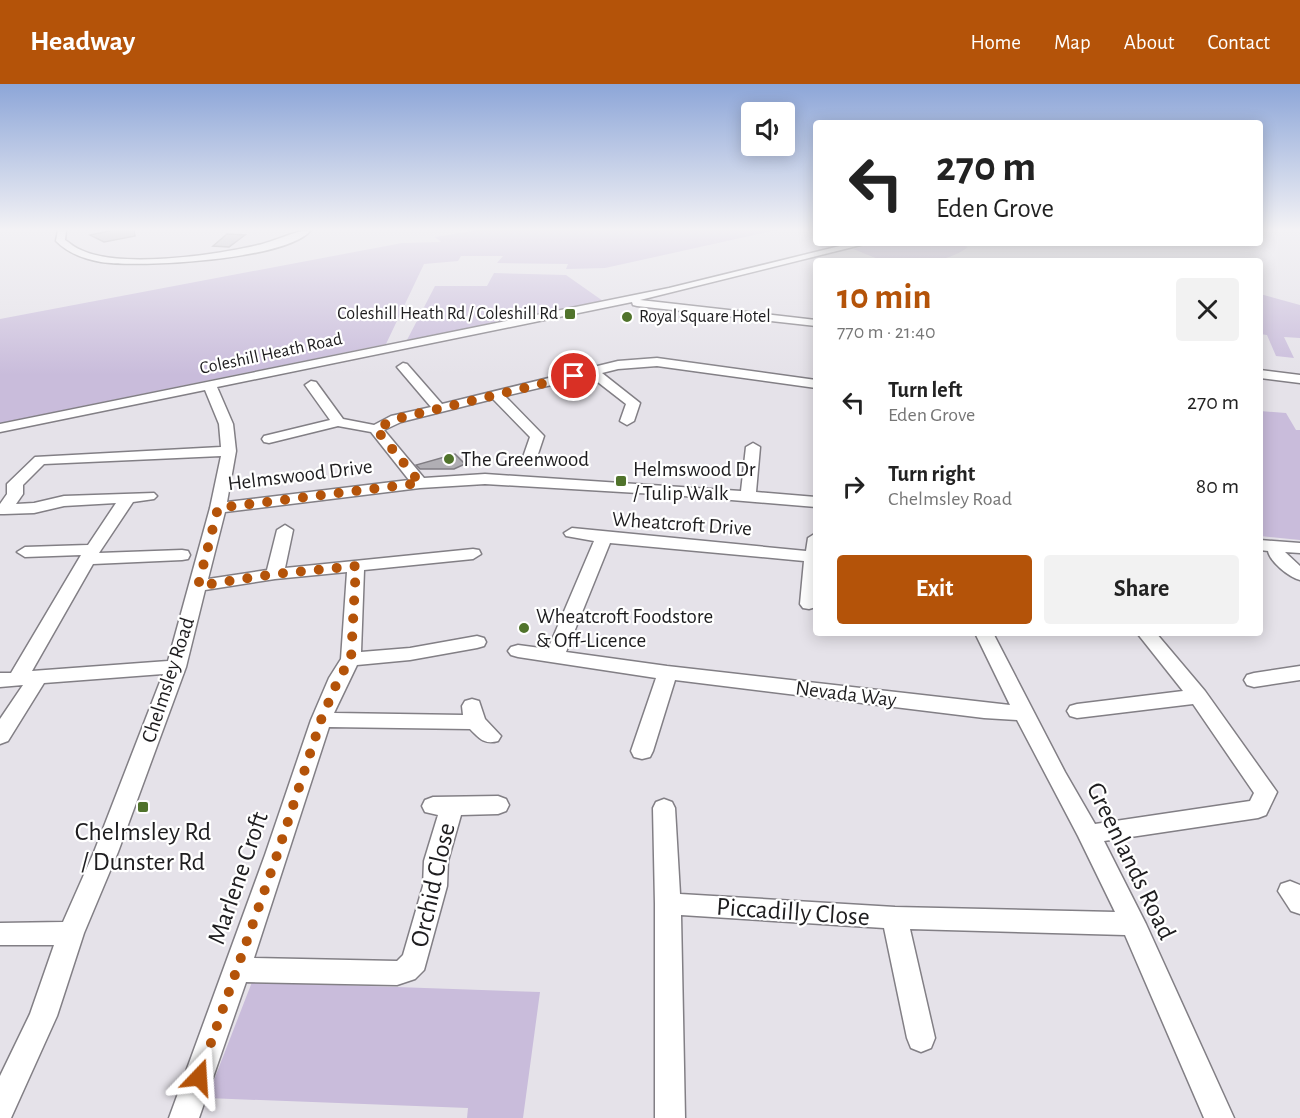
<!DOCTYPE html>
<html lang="en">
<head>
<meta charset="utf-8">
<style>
	:root { --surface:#fff; --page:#f2f2f2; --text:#222; --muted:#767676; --accent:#b45309 }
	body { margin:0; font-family:"Alegreya Sans",sans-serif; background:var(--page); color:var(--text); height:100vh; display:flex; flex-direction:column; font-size:22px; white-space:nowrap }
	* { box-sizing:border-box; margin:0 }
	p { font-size:20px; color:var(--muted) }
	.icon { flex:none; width:33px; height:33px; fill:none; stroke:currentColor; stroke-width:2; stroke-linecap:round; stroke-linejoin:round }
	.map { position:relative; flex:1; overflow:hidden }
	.details { position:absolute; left:813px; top:174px; width:450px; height:378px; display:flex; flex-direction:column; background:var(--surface); border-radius:6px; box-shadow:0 3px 15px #0003 }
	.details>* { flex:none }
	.guide { position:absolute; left:813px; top:36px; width:450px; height:126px; border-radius:6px; box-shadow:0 3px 15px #0003; background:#fff; color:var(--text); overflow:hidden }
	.buttons { position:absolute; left:741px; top:18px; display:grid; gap:12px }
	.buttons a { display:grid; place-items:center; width:54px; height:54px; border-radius:6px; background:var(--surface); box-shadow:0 3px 15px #0003; font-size:30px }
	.pin { position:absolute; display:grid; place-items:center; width:51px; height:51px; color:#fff; margin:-26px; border:3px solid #fff; border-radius:50%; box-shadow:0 2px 6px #0007 }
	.me { position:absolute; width:66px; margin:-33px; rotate:20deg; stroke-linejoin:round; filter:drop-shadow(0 0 4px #0008) }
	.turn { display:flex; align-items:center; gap:21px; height:126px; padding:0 24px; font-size:27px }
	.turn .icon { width:78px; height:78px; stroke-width:2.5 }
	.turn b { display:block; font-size:42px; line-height:51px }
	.round { display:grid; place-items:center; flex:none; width:63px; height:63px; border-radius:6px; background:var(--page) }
	.head { display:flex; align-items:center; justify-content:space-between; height:102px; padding:0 24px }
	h1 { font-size:36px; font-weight:700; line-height:45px; color:var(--accent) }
	.button { display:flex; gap:12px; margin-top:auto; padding:12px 24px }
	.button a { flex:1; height:69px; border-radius:6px; background:var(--accent); color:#fff; font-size:24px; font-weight:700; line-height:69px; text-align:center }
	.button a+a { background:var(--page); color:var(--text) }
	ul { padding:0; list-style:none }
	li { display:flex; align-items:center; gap:18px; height:84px; padding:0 24px }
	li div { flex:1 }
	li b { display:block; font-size:22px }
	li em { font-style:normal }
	header { display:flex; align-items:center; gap:36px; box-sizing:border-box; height:84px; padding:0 30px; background:var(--accent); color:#fff }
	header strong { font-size:28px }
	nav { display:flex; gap:33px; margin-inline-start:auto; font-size:21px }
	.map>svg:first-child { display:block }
	.green { fill:#c9bcdb }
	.building { fill:#b0aeb4; stroke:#7f7c82; stroke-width:1.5 }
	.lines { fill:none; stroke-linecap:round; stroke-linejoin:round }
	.minor-casing { stroke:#827f85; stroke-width:3 }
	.minor { fill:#fff; fill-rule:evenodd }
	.route { stroke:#b45309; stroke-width:10; stroke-dasharray:0 18 }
	.poi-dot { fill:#50732b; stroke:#fff; stroke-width:2 }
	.labels { text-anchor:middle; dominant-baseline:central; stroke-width:4.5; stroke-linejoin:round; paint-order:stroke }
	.far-poi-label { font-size:18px; fill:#1e1d1f; stroke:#fff; text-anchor:end }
	.far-street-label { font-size:18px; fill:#1e1d1f; stroke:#fff }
	.poi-label { font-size:21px; fill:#1e1d1f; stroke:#fff; text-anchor:start }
	.street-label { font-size:21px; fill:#1e1d1f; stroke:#fff }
	.near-poi-label { font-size:26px; fill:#1e1d1f; stroke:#fff }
	.near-street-label { font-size:26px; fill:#1e1d1f; stroke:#fff }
</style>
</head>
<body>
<header>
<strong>Headway</strong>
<nav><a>Home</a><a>Map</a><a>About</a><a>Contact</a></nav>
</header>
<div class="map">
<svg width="1300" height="1034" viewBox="0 0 1300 1034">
	<rect width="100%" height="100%" fill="#e5e2e9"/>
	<g class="green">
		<polygon points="479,146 777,146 605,184 566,185 568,180 497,179 503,172 461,172 458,177 424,180 386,260 0,339 0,235 402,159 441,158 435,153"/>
		<path d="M875,159H955L968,163C948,179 913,180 889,177C877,176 864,169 853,165Z"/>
		<polygon points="494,189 566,191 603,217 407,256 435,202 487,202"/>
		<polygon points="1260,210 1300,221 1300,254 1284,253 1294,274 1276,272 1267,251 1260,250"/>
		<polygon points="1260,327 1286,329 1296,346 1300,346 1300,456 1260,452"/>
		<polygon points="252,898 540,908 523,1034 467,1034 468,1024 207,1014"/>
	</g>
	<g class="building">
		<polygon points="114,146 134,146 135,152 104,158 90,151"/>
		<polygon points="227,150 245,151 229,163 213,162"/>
		<polygon points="455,370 465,380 454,385 420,385 416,381"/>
	</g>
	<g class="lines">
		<g class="minor-casing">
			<g id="minor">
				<path d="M58,146H66L65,156C70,159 75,164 81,166C121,185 215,171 258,161C273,158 299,145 311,146C287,176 139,184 101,178C84,175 68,169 56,157Z"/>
				<path d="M852,159H869L640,216L816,236V242L637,222L633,221L632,218L217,303L233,340L236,367L227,418L409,396L371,348L338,342L269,359L264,358L262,355L264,352L330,336L305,301L311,297L316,298L343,335L374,341L391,332L431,323L397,283L403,279L407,280L442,320L618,277L657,274L816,296V304L657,282L618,285L602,289L640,319L634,337L627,341L620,337L626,320L590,292L505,312L544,352L536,376L529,380L522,376L530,353L493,315L401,338L384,346L424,394L485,390L741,407L746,363L753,359L760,363L756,408L816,413V423L672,411L485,400L420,404L225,428L208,495L267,486L277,446L285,441L293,446L285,484L473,465L479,466L481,470L473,475L364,486L361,568L410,564L477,552L484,554L486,558L484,562L477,564L410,576L357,581L334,629L463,631L462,622L465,617L472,615L479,617L485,635L501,652L498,657C484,661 479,654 470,645L329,643L254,874L397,877L403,871L423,802L424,777L438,731L425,728L422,722L425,716L433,713L498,712L506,715L509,721L506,727L498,730L461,731L448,777L447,802L424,886L415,895L397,901L246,898L199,1034H169L265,771L311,636L329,594L341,575L347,488L275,495L205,506L186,583L118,768L84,849L57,932L11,1034H0V992L30,930L54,861H0V839L63,838L94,768L163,590L44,599L8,657L0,660V635L23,601L0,603V589H11L81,471L25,473L17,468L25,463L88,461L116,419L64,422L34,429L4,430H0V420L7,410V400L35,373L221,363L219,340L205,306L0,348V340L669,204ZM221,372L210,424L168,577L32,587L93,480L182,476L188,475L190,471L188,467L182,466L99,469L133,418L154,415L157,412L154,409L64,412L34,419L16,420L23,410V401L44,380Z"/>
				<polygon points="1260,286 1300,291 1300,299 1260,294"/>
				<polygon points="572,444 806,467 808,454 816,449 816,523 809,525 803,524 800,520 804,477 610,459 566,568 667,582 1010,621 975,549 993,549 1065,688 1095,740 1250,717 1254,709 1193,620 1077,634 1070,632 1067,627 1070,622 1077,620 1183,607 1137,549 1156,549 1205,607 1277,708 1266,731 1258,734 1104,757 1146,840 1234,1034 1204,1034 1125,851 910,845 935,954 931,964 921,968 911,964 907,954 884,844 681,831 685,1034 655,1034 655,820 653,724 656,718 664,715 672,718 675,724 680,810 895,823 1115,828 1078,752 1017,636 984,634 675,596 653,667 650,673 642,675 634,673 631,667 656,594 518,573 511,571 508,567 511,563 518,561 548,565 594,457 566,452 564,449"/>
				<path d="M1260,456L1300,459V469L1285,468L1300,482V496C1289,493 1270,478 1268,467L1260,466Z"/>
				<polygon points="1300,582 1300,596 1254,603 1247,601 1244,596 1247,591 1254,589"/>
				<polygon points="1290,797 1300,801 1300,830 1291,827 1278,807 1281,800"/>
			</g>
		</g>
		<use href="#minor" class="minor"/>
	</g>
	<linearGradient id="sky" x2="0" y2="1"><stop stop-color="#8da6d8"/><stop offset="0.5" stop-color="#f3f2f5"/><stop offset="1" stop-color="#f3f2f5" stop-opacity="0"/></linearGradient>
	<rect width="1300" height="291" fill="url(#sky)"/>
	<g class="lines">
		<polyline class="route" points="199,993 277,771 321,636 339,594 351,575 356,482 275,490 198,502 218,424 420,399 376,345 396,335 574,292"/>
	</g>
	<g class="poi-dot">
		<rect x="564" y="224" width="12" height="12" rx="3"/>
		<circle cx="627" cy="233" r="6"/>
		<circle cx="449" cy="375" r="6"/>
		<rect x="615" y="391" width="12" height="12" rx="3"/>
		<circle cx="524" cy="544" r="6"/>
		<rect x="137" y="717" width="12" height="12" rx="3"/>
	</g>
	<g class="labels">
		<g class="far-poi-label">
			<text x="558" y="230">Coleshill Heath Rd / Coleshill Rd</text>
			<text x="639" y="233" text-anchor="start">Royal Square Hotel</text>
		</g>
		<g class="far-street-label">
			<text transform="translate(271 270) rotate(-12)">Coleshill Heath Road</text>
		</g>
		<g class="poi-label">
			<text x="461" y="375">The Greenwood</text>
			<text x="633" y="385">Helmswood Dr<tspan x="633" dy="24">/ Tulip Walk</tspan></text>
			<text x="536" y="532">Wheatcroft Foodstore<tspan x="536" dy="24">&amp; Off-Licence</tspan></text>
		</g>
		<g class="street-label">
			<text transform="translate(300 391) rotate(-7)">Helmswood Drive</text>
			<text transform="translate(682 440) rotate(4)">Wheatcroft Drive</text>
			<text transform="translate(168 596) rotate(-72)">Chelmsley Road</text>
			<text transform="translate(846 610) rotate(7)">Nevada Way</text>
		</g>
		<g class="near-poi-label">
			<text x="143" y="748">Chelmsley Rd<tspan x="143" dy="30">/ Dunster Rd</tspan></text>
		</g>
		<g class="near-street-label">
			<text transform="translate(1131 777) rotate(64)">Greenlands Road</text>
			<text transform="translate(238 794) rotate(-71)">Marlene Croft</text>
			<text transform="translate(433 801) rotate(-77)">Orchid Close</text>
			<text transform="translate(793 828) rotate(4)">Piccadilly Close</text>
		</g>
	</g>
</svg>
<div class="buttons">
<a><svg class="icon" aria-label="sound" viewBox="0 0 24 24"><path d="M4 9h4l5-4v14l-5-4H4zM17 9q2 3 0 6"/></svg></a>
</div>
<div class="pin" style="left:574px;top:292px;background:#d93025"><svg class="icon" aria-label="arrive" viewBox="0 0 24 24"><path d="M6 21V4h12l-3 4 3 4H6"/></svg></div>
<svg class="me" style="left:199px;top:993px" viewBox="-20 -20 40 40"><path d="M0-17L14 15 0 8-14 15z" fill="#b45309" stroke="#fff" stroke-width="4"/></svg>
<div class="guide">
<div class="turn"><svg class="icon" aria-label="left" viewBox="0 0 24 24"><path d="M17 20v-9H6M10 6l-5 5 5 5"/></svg><div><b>270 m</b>Eden Grove</div></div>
</div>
<section class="details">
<div class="head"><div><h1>10 min</h1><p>770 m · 21:40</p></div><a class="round"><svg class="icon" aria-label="close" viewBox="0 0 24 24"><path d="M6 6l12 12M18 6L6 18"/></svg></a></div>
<ul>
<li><svg class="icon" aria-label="left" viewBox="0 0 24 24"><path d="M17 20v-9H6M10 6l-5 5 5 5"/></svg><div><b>Turn left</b><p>Eden Grove</p></div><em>270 m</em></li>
<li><svg class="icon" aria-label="right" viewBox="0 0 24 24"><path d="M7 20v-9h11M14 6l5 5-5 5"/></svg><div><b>Turn right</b><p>Chelmsley Road</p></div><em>80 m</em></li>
</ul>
<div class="button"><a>Exit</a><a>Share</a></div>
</section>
</div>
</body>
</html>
